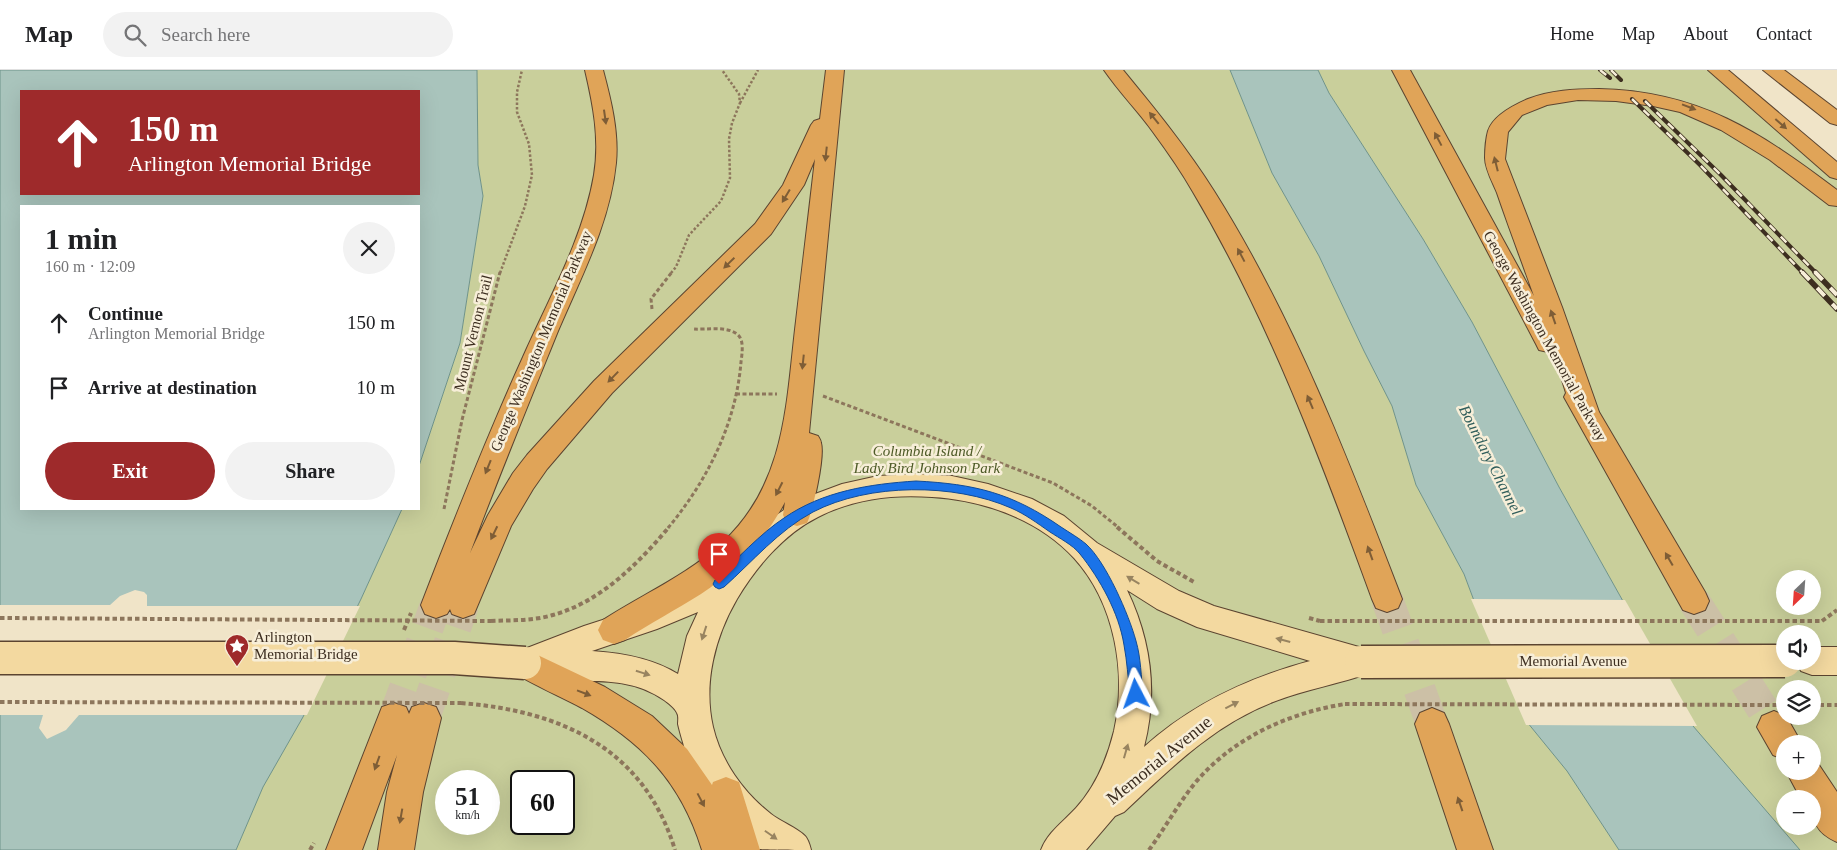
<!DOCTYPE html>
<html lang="en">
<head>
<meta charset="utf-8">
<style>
	:root { --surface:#fff; --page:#f2f2f2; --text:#202124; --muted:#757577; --line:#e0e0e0; --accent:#9e2a2b }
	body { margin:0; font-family:Georgia,serif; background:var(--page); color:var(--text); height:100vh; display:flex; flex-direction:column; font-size:19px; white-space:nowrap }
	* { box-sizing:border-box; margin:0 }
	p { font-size:16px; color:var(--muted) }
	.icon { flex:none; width:28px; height:28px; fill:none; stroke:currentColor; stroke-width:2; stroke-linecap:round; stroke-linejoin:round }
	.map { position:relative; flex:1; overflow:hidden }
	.details { position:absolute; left:20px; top:135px; width:400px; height:305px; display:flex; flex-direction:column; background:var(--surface); border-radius:0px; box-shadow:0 5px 20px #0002 }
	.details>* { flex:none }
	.banner { position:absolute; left:20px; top:20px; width:400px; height:105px; border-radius:0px; box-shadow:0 5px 20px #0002; background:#9e2a2b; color:#fff; overflow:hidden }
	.needle { width:32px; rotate:205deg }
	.fabs { position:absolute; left:1776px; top:500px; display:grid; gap:10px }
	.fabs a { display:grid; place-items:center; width:45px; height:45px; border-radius:50%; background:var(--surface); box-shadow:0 5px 20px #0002; font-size:25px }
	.speed { position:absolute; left:435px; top:700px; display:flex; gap:10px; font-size:25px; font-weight:700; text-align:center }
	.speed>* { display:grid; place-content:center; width:65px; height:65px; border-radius:50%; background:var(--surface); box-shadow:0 5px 20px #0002; line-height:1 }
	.speed small { font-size:12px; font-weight:400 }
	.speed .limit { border:2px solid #111; border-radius:8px; background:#fff; color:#111 }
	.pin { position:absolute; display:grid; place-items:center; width:42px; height:42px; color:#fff; margin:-51px -21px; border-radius:50% 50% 50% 0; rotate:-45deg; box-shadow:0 0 5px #0007 }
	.pin .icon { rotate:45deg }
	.me { position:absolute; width:55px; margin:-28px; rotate:356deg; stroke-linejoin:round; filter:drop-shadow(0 0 4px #0008) }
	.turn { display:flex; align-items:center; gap:18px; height:105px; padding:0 25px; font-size:22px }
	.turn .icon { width:65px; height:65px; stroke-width:2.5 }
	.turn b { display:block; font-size:35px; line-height:42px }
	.round { display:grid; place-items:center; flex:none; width:52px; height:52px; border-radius:26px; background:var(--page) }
	.summary { display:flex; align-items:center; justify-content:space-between; height:85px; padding:0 25px }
	h1 { font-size:30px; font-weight:700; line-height:38px }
	.button { display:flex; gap:10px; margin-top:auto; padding:10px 25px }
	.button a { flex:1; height:58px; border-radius:30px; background:var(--accent); color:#fff; font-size:20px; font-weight:700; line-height:58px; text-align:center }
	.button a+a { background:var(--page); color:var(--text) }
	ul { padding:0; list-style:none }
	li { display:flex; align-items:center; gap:15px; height:65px; padding:0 25px }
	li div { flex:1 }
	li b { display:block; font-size:19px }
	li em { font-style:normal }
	header { display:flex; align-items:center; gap:30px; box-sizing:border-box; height:70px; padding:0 25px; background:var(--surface); border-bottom:1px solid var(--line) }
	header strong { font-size:24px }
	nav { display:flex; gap:28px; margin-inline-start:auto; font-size:18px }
	.search { width:350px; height:45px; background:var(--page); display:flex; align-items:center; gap:12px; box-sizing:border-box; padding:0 18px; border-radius:28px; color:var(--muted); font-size:19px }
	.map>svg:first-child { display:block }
	.green { fill:#c9cf9b; fill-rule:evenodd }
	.water { fill:#a9c4bc; stroke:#6f938a; fill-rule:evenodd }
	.pier { fill:#f0e4c8 }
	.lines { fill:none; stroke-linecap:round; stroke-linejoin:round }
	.highway-tunnel { stroke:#ccc0a6; stroke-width:32; stroke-dasharray:32 16; stroke-linecap:butt }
	.primary-casing { stroke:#5b4430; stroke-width:2 }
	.highway-casing { stroke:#5b4430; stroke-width:2 }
	.path-far2 { stroke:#8d765c; stroke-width:2.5; stroke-dasharray:2.5 2; stroke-linecap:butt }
	.path-far1 { stroke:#8d765c; stroke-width:3; stroke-dasharray:4 2.5; stroke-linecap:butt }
	.path { stroke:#8d765c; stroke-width:4; stroke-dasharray:4.5 3; stroke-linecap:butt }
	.primary { fill:#f3d9a0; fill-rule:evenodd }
	.highway { fill:#e0a458; fill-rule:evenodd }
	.rail-far1-casing { stroke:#3d2e20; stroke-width:4 }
	.rail-casing { stroke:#3d2e20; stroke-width:5.5 }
	.rail-far1 { stroke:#f7eed8; stroke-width:2.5; stroke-dasharray:8; stroke-linecap:butt }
	.rail { stroke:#f7eed8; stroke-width:4; stroke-dasharray:11; stroke-linecap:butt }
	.primary-bridge-casing { stroke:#5b4430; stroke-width:35; stroke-linecap:butt }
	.path-bridge { stroke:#8d765c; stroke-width:4; stroke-dasharray:4.5 3; stroke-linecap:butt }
	.primary-bridge { stroke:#f3d9a0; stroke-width:32 }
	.oneway { fill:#7e5d36 }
	.oneway2 { fill:#988460 }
	.route { fill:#1a73e8; stroke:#114b97 }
	.labels { text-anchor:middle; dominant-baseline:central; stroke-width:5; stroke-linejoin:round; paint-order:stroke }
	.street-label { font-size:15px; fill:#3d2e20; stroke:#f7eed8 }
	.park-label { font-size:15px; font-style:italic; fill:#4d5a26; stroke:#f7eed8 }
	.poi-label { font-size:15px; fill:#3d2e20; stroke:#f7eed8; text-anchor:start }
	.water-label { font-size:16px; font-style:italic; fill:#2f5d5a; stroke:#f7eed8 }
	.near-street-label { font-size:18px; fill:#3d2e20; stroke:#f7eed8 }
</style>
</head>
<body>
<header>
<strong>Map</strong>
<div class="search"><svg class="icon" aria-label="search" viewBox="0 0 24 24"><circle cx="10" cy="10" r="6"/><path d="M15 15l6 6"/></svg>Search here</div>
<nav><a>Home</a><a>Map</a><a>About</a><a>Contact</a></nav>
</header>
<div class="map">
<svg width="1837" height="780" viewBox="0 0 1837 780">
	<rect width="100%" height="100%" fill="#f0e4c8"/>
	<g class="green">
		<path d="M477,0H1230L1272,103L1319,186L1364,281L1392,336L1416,415L1464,504L1476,536L1527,652L1567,700L1619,780H236L263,716L303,647L361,529L402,439H419V396L460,273L483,126L478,95ZM446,711H489V754H446ZM521,711H564V754H521Z"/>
		<path d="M1318,0H1710L1837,106V780H1779L1693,656L1559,417L1472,252L1423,169L1329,23ZM1785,509H1812V536H1785ZM1785,564H1812V591H1785ZM1785,619H1812V646H1785ZM1785,674H1812V701H1785ZM1785,729H1812V756H1785Z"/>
	</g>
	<g class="water">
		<path d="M0,0H477L478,95L483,126L460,273L419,396V136H21V439H402L361,529L303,647L263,717L236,780H0ZM21,21H419V124H21Z"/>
		<polygon points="1230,0 1318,0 1329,23 1423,169 1472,252 1559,417 1693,656 1800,780 1619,780 1567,701 1527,652 1476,536 1464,504 1416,415 1392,336 1364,281 1319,186 1272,103"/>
	</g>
	<g class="pier">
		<polygon points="135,520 144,522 147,525 147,536 360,536 307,645 79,645 66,660 47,669 39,658 43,645 0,645 0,535 110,535 120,526"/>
		<polygon points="1471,529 1625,530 1697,656 1526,655"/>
	</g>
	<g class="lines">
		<g class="highway-tunnel">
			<polyline points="1387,529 1432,654"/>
			<polyline points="1694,531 1774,657"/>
			<polyline points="394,648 436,535"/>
			<polyline points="424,648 463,535"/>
		</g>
		<g class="primary-casing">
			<g id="primary">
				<path d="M915,404L952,406L988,414L1032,429L1064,446L1097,473L1179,521L1214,536L1359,577L1372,582L1377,592L1372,602C1340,614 1306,619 1273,632C1213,655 1170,699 1124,742L1115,746L1086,780H1041C1048,762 1063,752 1076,738C1096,716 1107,689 1114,661C1127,603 1115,533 1074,488C1038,449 983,430 932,427C893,424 853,429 818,447C784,464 756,497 737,529C715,567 703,613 713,657C721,691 743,722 771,744C781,752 796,757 805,766C808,769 810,776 811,780C801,780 766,780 758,779C729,766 694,710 685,680C683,672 680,663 678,654C678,651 679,646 677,643C675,638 668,633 664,630C617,597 562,621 514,603L509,593L514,583L584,556L652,534L686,518L717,497L727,494L747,470L766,452L799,430L842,414L878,406ZM1127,520L1157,539L1197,557L1310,591C1247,608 1192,634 1144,677C1158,623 1151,570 1127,520ZM698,542L687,566L678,604C652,588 622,583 592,581L657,559Z"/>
				<polygon points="1812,577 1837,577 1837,605 1812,605 1801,601 1796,591 1812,591"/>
			</g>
		</g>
		<g class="highway-casing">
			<g id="highway">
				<path d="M585,0H603C611,30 619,62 616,93C610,153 581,207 558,261C528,335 498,408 470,483L488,445L513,403L527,385L594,311L755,154L783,115L811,55L814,51L820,49L826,0H844L809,363L818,366C819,368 821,370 821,373C825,386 813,441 807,453L797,456L787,453L783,445L785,432C765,470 737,500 701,524C676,540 650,553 625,570L614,574L603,570L598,560L603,550C643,524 688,505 723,472C787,412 786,332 796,251C802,197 809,143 815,89L804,115L771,164L612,323L547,399L533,419L511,456L474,544L463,548L452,544L450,539L447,544L436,548L425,544L421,535C453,452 486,369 523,287C549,228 583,169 594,105C600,69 593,34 585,0Z"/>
				<path d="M1104,0H1123C1155,39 1187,78 1214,121C1294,248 1348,389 1402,529L1398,538L1387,542L1376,538L1372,529C1321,389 1269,250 1193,122C1181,101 1167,81 1153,62C1138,41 1119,22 1104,0Z"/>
				<path d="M1392,0H1410L1534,226C1522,192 1509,158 1497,123C1493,113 1485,99 1485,88C1485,80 1486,68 1488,61C1493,46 1514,35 1528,29C1550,20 1575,19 1599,19C1699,21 1760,62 1837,120V136L1829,135L1770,90L1721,60L1680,42L1653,36L1616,31L1578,30L1547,35L1522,45L1508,62L1505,89L1562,237L1599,342L1705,522L1709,531L1705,540L1694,544L1683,540L1564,327L1566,323L1553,281L1548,282L1539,280L1536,274Z"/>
				<polygon points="1708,0 1728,0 1837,92 1837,109 1830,107"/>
				<polygon points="1763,0 1784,0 1837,40 1837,55 1830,53"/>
				<path d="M525,579L605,617L652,646L687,679L712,715L713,712L726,707L739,712L760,780H702C681,712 643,673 582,638C559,626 536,616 514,603L509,593L514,583Z"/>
				<polygon points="394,633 406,637 409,644 412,637 424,633 436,637 441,648 423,722 414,780 378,780 387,722 397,685 362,780 326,780 382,637"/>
				<polygon points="1432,638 1444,643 1449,654 1493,780 1457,780 1415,654 1420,643"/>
				<polygon points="1774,641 1786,646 1802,674 1785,674 1785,690 1773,685 1757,657 1762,646"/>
				<path d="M1812,688L1815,689L1837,722V772C1816,763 1812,751 1812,729H1801L1786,701H1812Z"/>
			</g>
		</g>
		<g class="path-far2">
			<polyline points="740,33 758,0"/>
			<polyline points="500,203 525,136 532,105 529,74 517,42 517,22 522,0"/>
			<polyline points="671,203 676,197 689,165 721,131 730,108 729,69 732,53 740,33 739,24 722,0"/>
		</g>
		<g class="path-far1">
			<polyline points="652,239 651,229 672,202"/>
			<polyline points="736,324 777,324"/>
			<polyline points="823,326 1053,413 1092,436 1119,458"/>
			<polyline points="444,439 462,350 500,202"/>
			<path d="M668,458C707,411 736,354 741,292C742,284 744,272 739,266C729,255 707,260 694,259"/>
		</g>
		<g class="path">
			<polyline points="1117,457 1157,491 1194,512"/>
			<polyline points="1309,548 1320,551"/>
			<path d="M491,551C512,550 533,551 553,545C600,532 638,494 669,457"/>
			<polyline points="1822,551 1837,540"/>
			<polyline points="404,560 411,543"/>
			<path d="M461,633C561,641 644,678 675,780"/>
			<polyline points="1812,635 1837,635"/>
			<polyline points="310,780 314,773"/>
			<path d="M1149,780C1165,758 1178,734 1195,713C1233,668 1288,643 1345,634"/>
		</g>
		<use href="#primary" class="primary"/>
		<use href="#highway" class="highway"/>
		<g class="rail-far1-casing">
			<g id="rail-far1">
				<polyline points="1600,0 1610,8"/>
				<polyline points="1611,0 1621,10"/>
				<polyline points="1632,29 1700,95 1803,203"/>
				<polyline points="1645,31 1721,105 1816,203"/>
			</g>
		</g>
		<g class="rail-casing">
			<g id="rail">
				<polyline points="1802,202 1837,239"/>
				<polyline points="1815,202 1837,225"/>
			</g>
		</g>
		<use href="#rail-far1" class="rail-far1"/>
		<use href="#rail" class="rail"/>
		<g class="primary-bridge-casing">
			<g id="primary-bridge">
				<polyline points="0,588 454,588 525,593"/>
				<polyline points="1361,592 1785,591"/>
			</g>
		</g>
		<g class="path-bridge">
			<polyline points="0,548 491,551"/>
			<polyline points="1320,551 1822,551"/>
			<polyline points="0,632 461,633"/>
			<polyline points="1345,634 1785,635"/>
		</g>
		<use href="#primary-bridge" class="primary-bridge"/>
	</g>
	<defs><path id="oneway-solid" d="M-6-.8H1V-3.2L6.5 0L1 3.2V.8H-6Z" transform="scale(1.25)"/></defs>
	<g class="oneway">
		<use href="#oneway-solid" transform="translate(1689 37) rotate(21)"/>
		<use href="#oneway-solid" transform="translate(605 47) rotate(82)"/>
		<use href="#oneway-solid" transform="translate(1154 48) rotate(-129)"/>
		<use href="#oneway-solid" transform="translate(1781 54) rotate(41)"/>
		<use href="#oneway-solid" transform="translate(1438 69) rotate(-118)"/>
		<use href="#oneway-solid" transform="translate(826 84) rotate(96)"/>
		<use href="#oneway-solid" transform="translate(1496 94) rotate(-104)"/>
		<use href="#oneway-solid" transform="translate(786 126) rotate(121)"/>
		<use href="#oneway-solid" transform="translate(1241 185) rotate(-118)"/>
		<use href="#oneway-solid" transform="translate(729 193) rotate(136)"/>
		<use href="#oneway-solid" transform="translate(1553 247) rotate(-109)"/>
		<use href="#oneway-solid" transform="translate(803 292) rotate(96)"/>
		<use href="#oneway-solid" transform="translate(613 307) rotate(134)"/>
		<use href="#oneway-solid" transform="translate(1310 332) rotate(-113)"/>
		<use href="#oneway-solid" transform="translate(488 397) rotate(112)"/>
		<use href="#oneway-solid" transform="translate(779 419) rotate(117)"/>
		<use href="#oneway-solid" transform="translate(494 463) rotate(116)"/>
		<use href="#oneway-solid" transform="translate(1370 483) rotate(-110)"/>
		<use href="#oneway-solid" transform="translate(1669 489) rotate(-120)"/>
		<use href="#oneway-solid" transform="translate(584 623) rotate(21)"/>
		<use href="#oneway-solid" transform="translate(377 693) rotate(110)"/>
		<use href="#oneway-solid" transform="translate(701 730) rotate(62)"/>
		<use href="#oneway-solid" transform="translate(1460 734) rotate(-109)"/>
		<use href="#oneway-solid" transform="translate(401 746) rotate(100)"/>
	</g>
	<g class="oneway2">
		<use href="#oneway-solid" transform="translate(1133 510) rotate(-149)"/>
		<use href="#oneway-solid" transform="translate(704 563) rotate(108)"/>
		<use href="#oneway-solid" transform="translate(1283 570) rotate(-165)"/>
		<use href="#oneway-solid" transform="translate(643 603) rotate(18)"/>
		<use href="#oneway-solid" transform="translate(1232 635) rotate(-27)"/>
		<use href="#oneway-solid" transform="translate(1126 681) rotate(-74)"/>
		<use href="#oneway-solid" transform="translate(771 765) rotate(35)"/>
	</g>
	<path class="route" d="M916,411C975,414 1012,423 1061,457C1070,463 1079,468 1086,474C1106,492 1129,545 1136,571C1141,588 1141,607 1143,624L1141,628L1136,630L1132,628L1130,624C1128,608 1127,591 1124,575C1119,543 1100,509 1080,484C1073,475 1059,468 1050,462C1037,453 1025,444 1011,438C954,413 869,413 813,442C779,460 752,492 724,517L719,519L715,517L713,514L715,510C735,491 761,463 784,448C823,421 870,414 916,411Z"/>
	<defs>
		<g id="sight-pin" transform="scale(1.25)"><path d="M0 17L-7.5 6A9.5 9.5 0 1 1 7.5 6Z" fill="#9e2a2b" stroke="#f7eed8"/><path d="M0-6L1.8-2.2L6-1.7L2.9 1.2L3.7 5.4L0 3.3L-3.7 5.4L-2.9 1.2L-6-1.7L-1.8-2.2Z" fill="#fff"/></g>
	</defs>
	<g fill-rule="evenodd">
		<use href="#sight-pin" x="237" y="576"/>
	</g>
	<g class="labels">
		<g class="street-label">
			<text transform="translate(473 263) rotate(-76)">Mount Vernon Trail</text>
			<text transform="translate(1545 266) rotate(61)">George Washington Memorial Parkway</text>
			<text transform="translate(541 271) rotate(-67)">George Washington Memorial Parkway</text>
			<text x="1573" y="591">Memorial Avenue</text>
		</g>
		<g class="park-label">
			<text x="927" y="381">Columbia Island /<tspan x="927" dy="17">Lady Bird Johnson Park</tspan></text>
		</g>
		<g class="poi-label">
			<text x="254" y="567">Arlington<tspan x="254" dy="17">Memorial Bridge</tspan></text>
		</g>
		<g class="water-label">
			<text transform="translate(1491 390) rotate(63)">Boundary Channel</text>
		</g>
		<g class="near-street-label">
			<text transform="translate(1159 690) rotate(-39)">Memorial Avenue</text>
		</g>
	</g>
</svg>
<div class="fabs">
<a><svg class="needle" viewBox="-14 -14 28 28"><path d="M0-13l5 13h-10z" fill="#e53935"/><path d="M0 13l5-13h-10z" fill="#757577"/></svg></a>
<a><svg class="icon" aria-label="sound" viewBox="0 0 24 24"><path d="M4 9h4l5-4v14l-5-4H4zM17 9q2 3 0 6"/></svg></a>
<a><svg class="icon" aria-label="layers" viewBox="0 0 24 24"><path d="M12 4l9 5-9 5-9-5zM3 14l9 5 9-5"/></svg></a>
<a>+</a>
<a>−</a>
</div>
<div class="speed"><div>51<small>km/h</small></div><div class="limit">60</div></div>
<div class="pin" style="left:719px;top:514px;background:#d93025"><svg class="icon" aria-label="arrive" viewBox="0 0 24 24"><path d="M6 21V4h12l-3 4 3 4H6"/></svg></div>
<svg class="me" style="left:1136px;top:624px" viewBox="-20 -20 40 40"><path d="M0-17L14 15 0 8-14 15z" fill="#1a73e8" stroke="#fff" stroke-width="4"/></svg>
<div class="banner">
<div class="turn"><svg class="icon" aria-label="ahead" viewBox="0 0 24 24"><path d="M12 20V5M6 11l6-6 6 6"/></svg><div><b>150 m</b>Arlington Memorial Bridge</div></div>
</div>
<section class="details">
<div class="summary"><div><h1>1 min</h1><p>160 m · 12:09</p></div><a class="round"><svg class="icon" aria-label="close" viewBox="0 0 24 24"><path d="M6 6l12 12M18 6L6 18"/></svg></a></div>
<ul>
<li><svg class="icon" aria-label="ahead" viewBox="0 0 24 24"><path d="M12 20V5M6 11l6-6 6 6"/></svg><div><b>Continue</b><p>Arlington Memorial Bridge</p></div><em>150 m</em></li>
<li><svg class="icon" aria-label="arrive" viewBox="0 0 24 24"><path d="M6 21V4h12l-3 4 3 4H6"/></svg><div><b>Arrive at destination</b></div><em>10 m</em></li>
</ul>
<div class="button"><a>Exit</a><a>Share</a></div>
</section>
</div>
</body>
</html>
